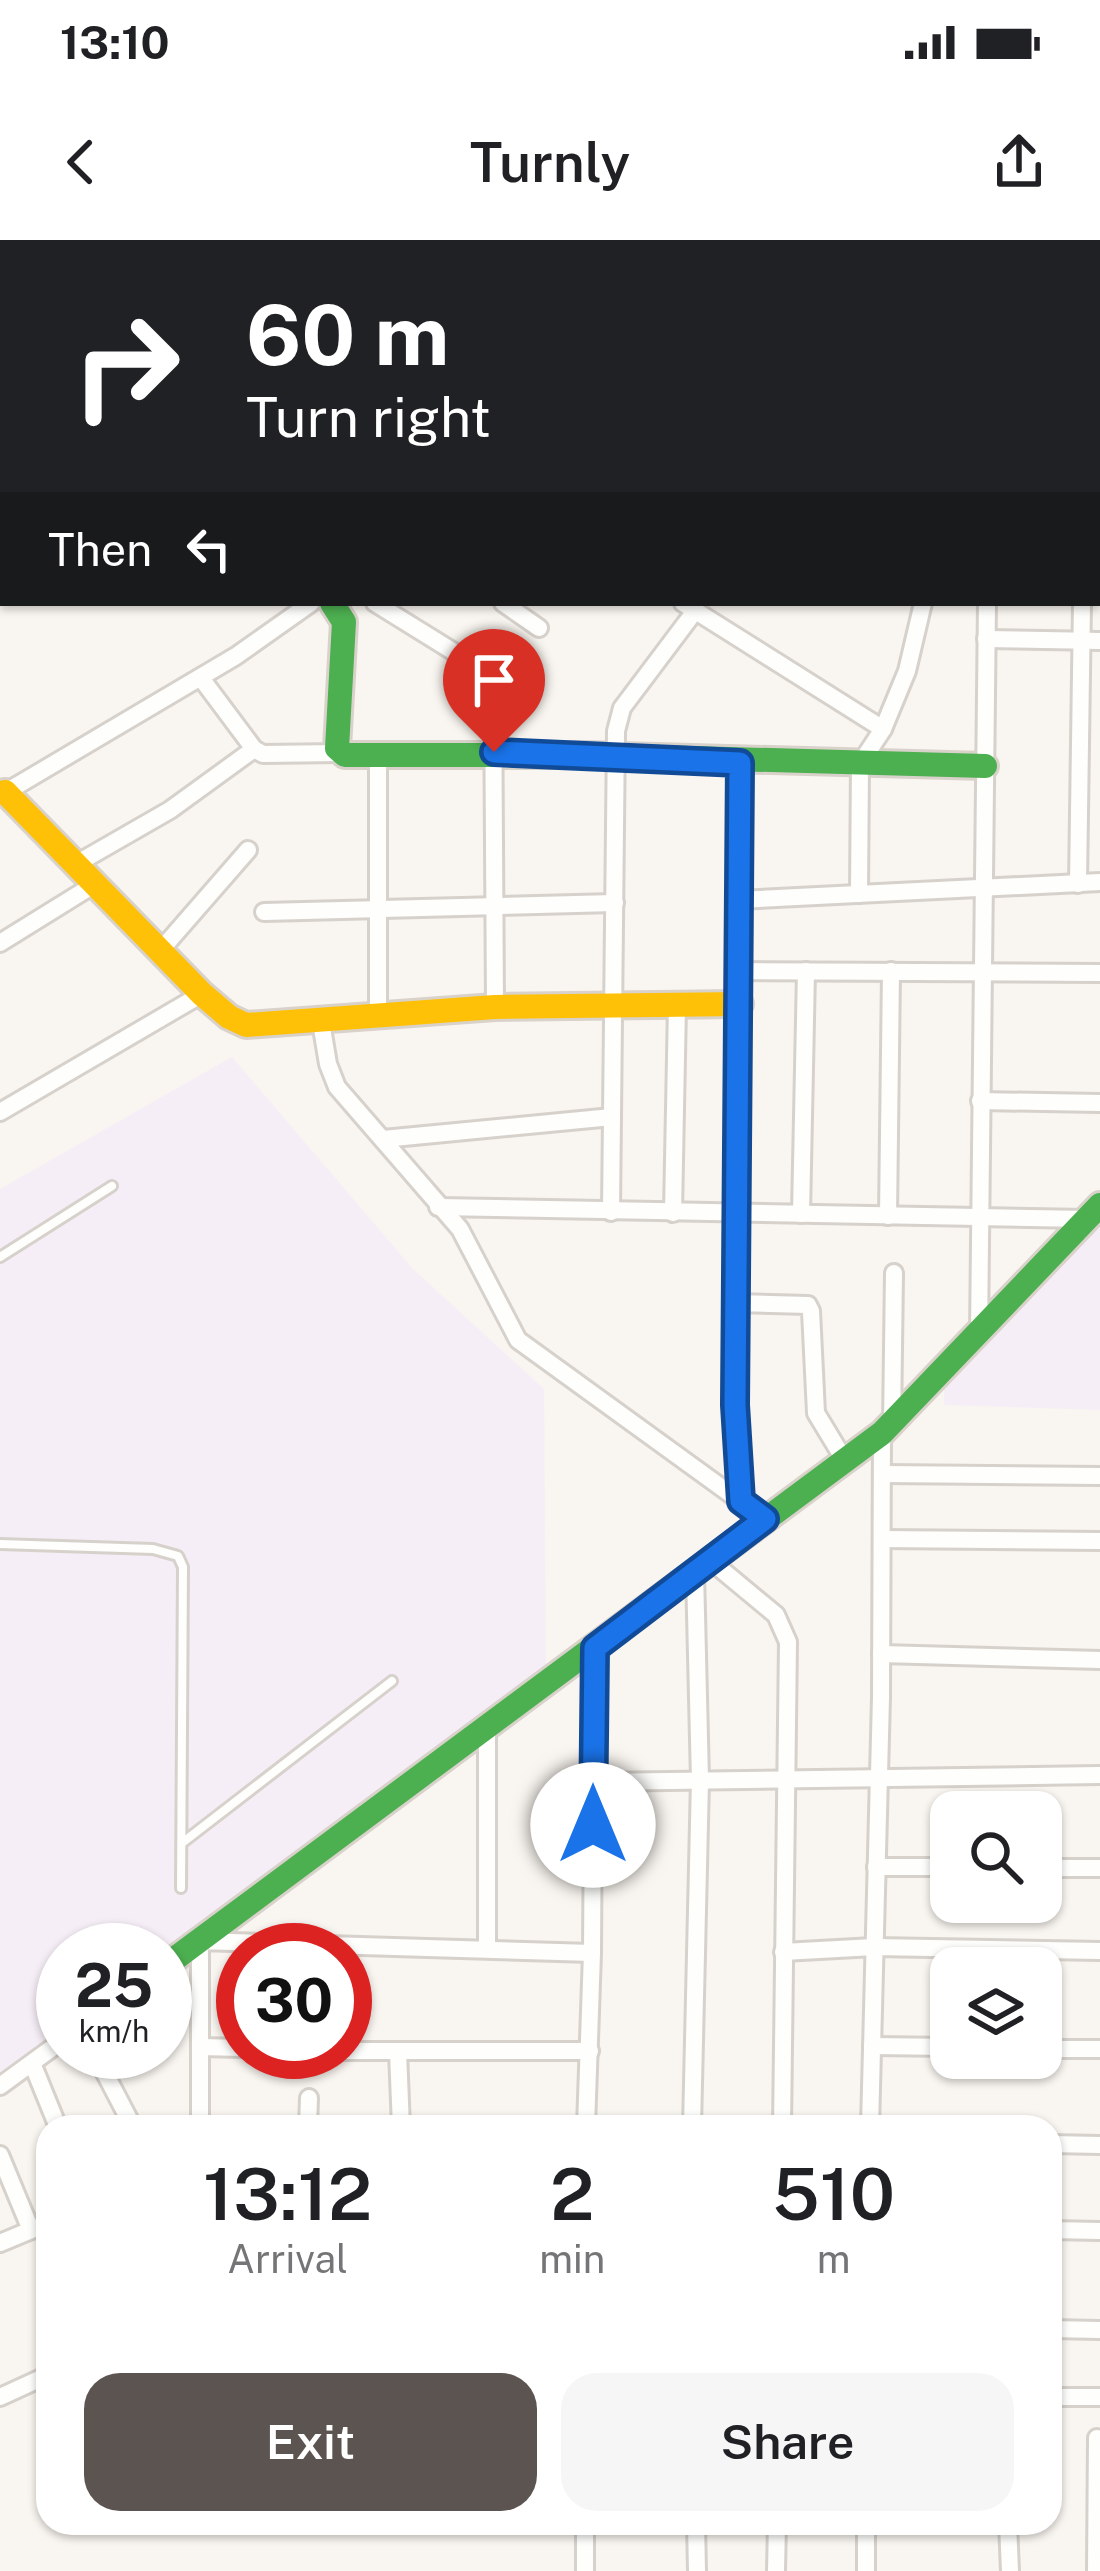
<!DOCTYPE html>
<html lang="en">
<head>
<meta charset="utf-8">
<style>
	:root { --surface:#fff; --page:#f6f6f6; --text:#202124; --muted:#757577; --accent:#5c5450 }
	body { margin:0; font-family:"Public Sans",sans-serif; background:var(--page); color:var(--text); height:100vh; display:flex; flex-direction:column; font-size:45px; white-space:nowrap }
	* { box-sizing:border-box; margin:0 }
	p { font-size:39px; color:var(--muted) }
	.icon { flex:none; width:66px; height:66px; fill:none; stroke:currentColor; stroke-width:2; stroke-linecap:round; stroke-linejoin:round }
	.map { position:relative; flex:1; overflow:hidden }
	.drawer { position:absolute; left:36px; top:1875px; width:1026px; height:420px; display:flex; flex-direction:column; background:var(--surface); border-radius:36px; box-shadow:0 3px 9px #0004 }
	.drawer>* { flex:none }
	.guide { position:absolute; left:0px; top:0px; width:1101px; height:366px; box-shadow:0 3px 9px #0004; background:#202124; color:#fff; overflow:hidden }
	.fabs { position:absolute; left:930px; top:1551px; display:grid; gap:24px }
	.fabs a { display:grid; place-items:center; width:132px; height:132px; border-radius:24px; background:var(--surface); box-shadow:0 3px 9px #0004; font-size:60px }
	.speed { position:absolute; left:36px; top:1683px; display:flex; gap:24px; font-size:60px; font-weight:700; text-align:center }
	.speed>* { display:grid; place-content:center; width:156px; height:156px; border-radius:50%; background:var(--surface); box-shadow:0 3px 9px #0004; line-height:1 }
	.speed small { font-size:30px; font-weight:400 }
	.speed .limit { border:18px solid #d22; background:#fff; color:#111 }
	.pin { position:absolute; display:grid; place-items:center; width:102px; height:102px; color:#fff; margin:-123px -51px; border-radius:50% 50% 50% 0; rotate:-45deg; box-shadow:0 0 12px #0007 }
	.pin .icon { rotate:45deg }
	.me { position:absolute; width:132px; margin:-66px; rotate:0deg; stroke-linejoin:round; filter:drop-shadow(0 0 9px #0008) }
	.turn { display:flex; align-items:center; gap:42px; height:252px; padding:0 48px; font-size:54px }
	.turn .icon { width:156px; height:156px; stroke-width:2.5 }
	.turn b { display:block; font-size:84px; line-height:102px }
	.then { display:flex; align-items:center; height:114px; padding:0 48px; background:#0003; gap:24px; font-size:45px }
	.eta { display:flex; justify-content:space-evenly; align-items:center; height:204px; text-align:center }
	.eta b { font-size:72px; font-weight:600; line-height:84px }
	.primary-button { display:flex; gap:24px; margin-top:auto; padding:24px 48px }
	.primary-button a { flex:1; height:138px; border-radius:36px; background:var(--accent); color:#fff; font-size:48px; font-weight:600; line-height:138px; text-align:center }
	.primary-button a+a { background:var(--page); color:var(--text) }
	.status { display:flex; justify-content:space-between; align-items:center; height:84px; padding:0 60px; background:var(--surface); direction:ltr }
	.status svg { height:33px; fill:currentColor }
	header { display:flex; justify-content:space-between; align-items:center; height:156px; padding:0 48px; background:var(--surface); font-size:54px; font-weight:600 }
	.map>svg:first-child { display:block }
	.education { fill:#f6eef6 }
	.lines { fill:none; stroke-linecap:round; stroke-linejoin:round }
	.lane-casing { stroke:#d7d1cb; stroke-width:14 }
	.street-casing { stroke:#d7d1cb; stroke-width:22 }
	.fast-casing { stroke:#d9d2cb; stroke-width:30 }
	.slow-casing { stroke:#d9d2cb; stroke-width:30 }
	.lane { stroke:#fefefd; stroke-width:8 }
	.street { stroke:#fefefd; stroke-width:16 }
	.fast { stroke:#4caf50; stroke-width:24 }
	.slow { stroke:#ffc107; stroke-width:24 }
	.route-casing { stroke:#114b97; stroke-width:30 }
	.route { stroke:#1a73e8; stroke-width:21 }
</style>
</head>
<body>
<div class="status"><b>13:10</b><svg viewBox="0 0 49 12"><path d="M0 12V9h3v3zM5 12V6h3v6zM10 12V3h3v9zM15 12V0h3v12zM26 1h20v11H26zM47 4h2v5h-2z"/></svg></div>
<header><svg class="icon" aria-label="back" viewBox="0 0 24 24"><path d="M15 5l-7 7 7 7"/></svg>Turnly<svg class="icon" aria-label="share" viewBox="0 0 24 24"><path d="M12 15V3M7 8l5-5 5 5M5 13v7h14v-7"/></svg></header>
<div class="map">
<svg width="1100" height="2331" viewBox="0 0 1100 2331">
	<rect width="100%" height="100%" fill="#f9f5f0"/>
	<g class="education">
		<polygon points="232,817 413,1029 544,1149 546,1430 165,1718 165,1710 63,1710 63,1792 0,1837 0,949"/>
		<polygon points="1100,982 1100,1170 944,1165 944,1144"/>
	</g>
	<g class="lines">
		<g class="lane-casing">
			<g id="lane">
				<polyline points="0,1017 112,946"/>
				<polyline points="0,1304 153,1309 178,1316 183,1327 181,1648"/>
				<polyline points="182,1603 392,1441"/>
			</g>
		</g>
		<g class="street-casing">
			<g id="street">
				<polyline points="494,0 494,3"/>
				<polyline points="787,3 790,0"/>
				<polyline points="932,3 932,0"/>
				<polyline points="1092,3 1092,0"/>
				<polyline points="1098,84 1100,84"/>
				<polyline points="1098,191 1100,191"/>
				<polyline points="375,363 475,425 493,444 495,767"/>
				<polyline points="503,363 539,388"/>
				<polyline points="683,363 883,489"/>
				<polyline points="986,399 1100,401"/>
				<polyline points="201,438 254,509 263,514 340,513"/>
				<path d="M739,522C739,604 742,687 740,769C736,933 731,1097 741,1261"/>
				<polyline points="1,555 236,416 311,363"/>
				<polyline points="76,624 170,570 254,509"/>
				<polyline points="1078,644 1082,363"/>
				<polyline points="859,654 860,524 883,489 907,431 923,363"/>
				<polyline points="739,660 1100,642"/>
				<polyline points="264,672 615,663"/>
				<polyline points="0,703 95,644"/>
				<polyline points="160,711 248,610"/>
				<polyline points="739,731 1100,733"/>
				<polyline points="378,777 378,514"/>
				<polyline points="321,782 328,824 337,847 460,989 518,1100 765,1279"/>
				<polyline points="980,861 1100,863"/>
				<polyline points="0,872 202,754"/>
				<polyline points="383,899 612,877"/>
				<polyline points="438,967 1087,979"/>
				<polyline points="611,972 616,491 622,468 695,371"/>
				<polyline points="673,973 677,765"/>
				<polyline points="801,974 806,731"/>
				<polyline points="888,976 891,731"/>
				<polyline points="735,1063 808,1065 811,1071 816,1173 845,1221"/>
				<polyline points="979,1094 987,363"/>
				<polyline points="892,1184 894,1033"/>
				<polyline points="884,1234 1100,1236"/>
				<polyline points="882,1299 1100,1301"/>
				<polyline points="711,1321 776,1375 788,1402 782,1887"/>
				<polyline points="881,1414 1100,1420"/>
				<polyline points="487,1489 487,1709"/>
				<polyline points="593,1542 1100,1535"/>
				<polyline points="876,1627 951,1627"/>
				<polyline points="1041,1628 1100,1628"/>
				<polyline points="783,1712 874,1707 1100,1711"/>
				<polyline points="872,1806 951,1807"/>
				<polyline points="200,1807 243,1808"/>
				<polyline points="1041,1809 1100,1809"/>
				<polyline points="345,1811 590,1811"/>
				<polyline points="94,1812 133,1887"/>
				<polyline points="398,1812 401,1887"/>
				<polyline points="32,1823 58,1887"/>
				<polyline points="0,1846 63,1800"/>
				<polyline points="200,1887 200,1701 592,1713"/>
				<polyline points="308,1887 309,1858"/>
				<polyline points="586,1887 592,1713 594,1408"/>
				<polyline points="692,1887 700,1540 695,1332"/>
				<polyline points="870,1887 881,1457 882,1193"/>
				<polyline points="1050,1904 1100,1905"/>
				<polyline points="0,1915 31,1990"/>
				<polyline points="1050,1990 1100,1991"/>
				<polyline points="0,2003 48,1983"/>
				<polyline points="1050,2089 1100,2090"/>
				<polyline points="0,2157 48,2135"/>
				<polyline points="1050,2157 1100,2157"/>
				<polyline points="696,2283 697,2331"/>
				<polyline points="866,2283 866,2331"/>
				<polyline points="1008,2283 1010,2331"/>
				<polyline points="585,2331 585,2283"/>
				<polyline points="776,2331 777,2283"/>
				<polyline points="1096,2331 1097,2198"/>
			</g>
		</g>
		<g class="fast-casing">
			<g id="fast">
				<polyline points="88,3 95,0"/>
				<polyline points="136,3 143,0"/>
				<polyline points="0,42 3,41"/>
				<polyline points="0,63 3,62"/>
				<polyline points="332,363 344,382 337,508 345,515 585,515 985,526"/>
				<polyline points="165,1726 882,1193 1100,965"/>
			</g>
		</g>
		<g class="slow-casing">
			<polyline id="slow" points="5,552 202,754 229,777 246,785 495,767 740,764"/>
		</g>
		<use href="#lane" class="lane"/>
		<use href="#street" class="street"/>
		<use href="#fast" class="fast"/>
		<use href="#slow" class="slow"/>
	</g>
	<g class="lines">
		<g class="route-casing">
			<polyline id="route" points="494,512 740,523 735,1165 741,1261 765,1279 595,1408 593,1585"/>
		</g>
		<use href="#route" class="route"/>
	</g>
</svg>
<div class="fabs">
<a><svg class="icon" aria-label="search" viewBox="0 0 24 24"><circle cx="10" cy="10" r="6"/><path d="M15 15l6 6"/></svg></a>
<a><svg class="icon" aria-label="layers" viewBox="0 0 24 24"><path d="M12 4l9 5-9 5-9-5zM3 14l9 5 9-5"/></svg></a>
</div>
<div class="speed"><div>25<small>km/h</small></div><div class="limit">30</div></div>
<div class="pin" style="left:494px;top:512px;background:#d93025"><svg class="icon" aria-label="arrive" viewBox="0 0 24 24"><path d="M6 21V4h12l-3 4 3 4H6"/></svg></div>
<svg class="me" style="left:593px;top:1585px" viewBox="-20 -20 40 40"><circle r="19" fill="#fff"/><path d="M0-13L10 11 0 6-10 11z" fill="#1a73e8"/></svg>
<div class="guide">
<div class="turn"><svg class="icon" aria-label="right" viewBox="0 0 24 24"><path d="M7 20v-9h11M14 6l5 5-5 5"/></svg><div><b>60 m</b>Turn right</div></div>
<div class="then">Then<svg class="icon" aria-label="left" viewBox="0 0 24 24"><path d="M17 20v-9H6M10 6l-5 5 5 5"/></svg></div>
</div>
<section class="drawer">
<div class="eta">
<div><b>13:12</b><p>Arrival</p></div>
<div><b>2</b><p>min</p></div>
<div><b>510</b><p>m</p></div>
</div>
<div class="primary-button"><a>Exit</a><a>Share</a></div>
</section>
</div>
</body>
</html>
